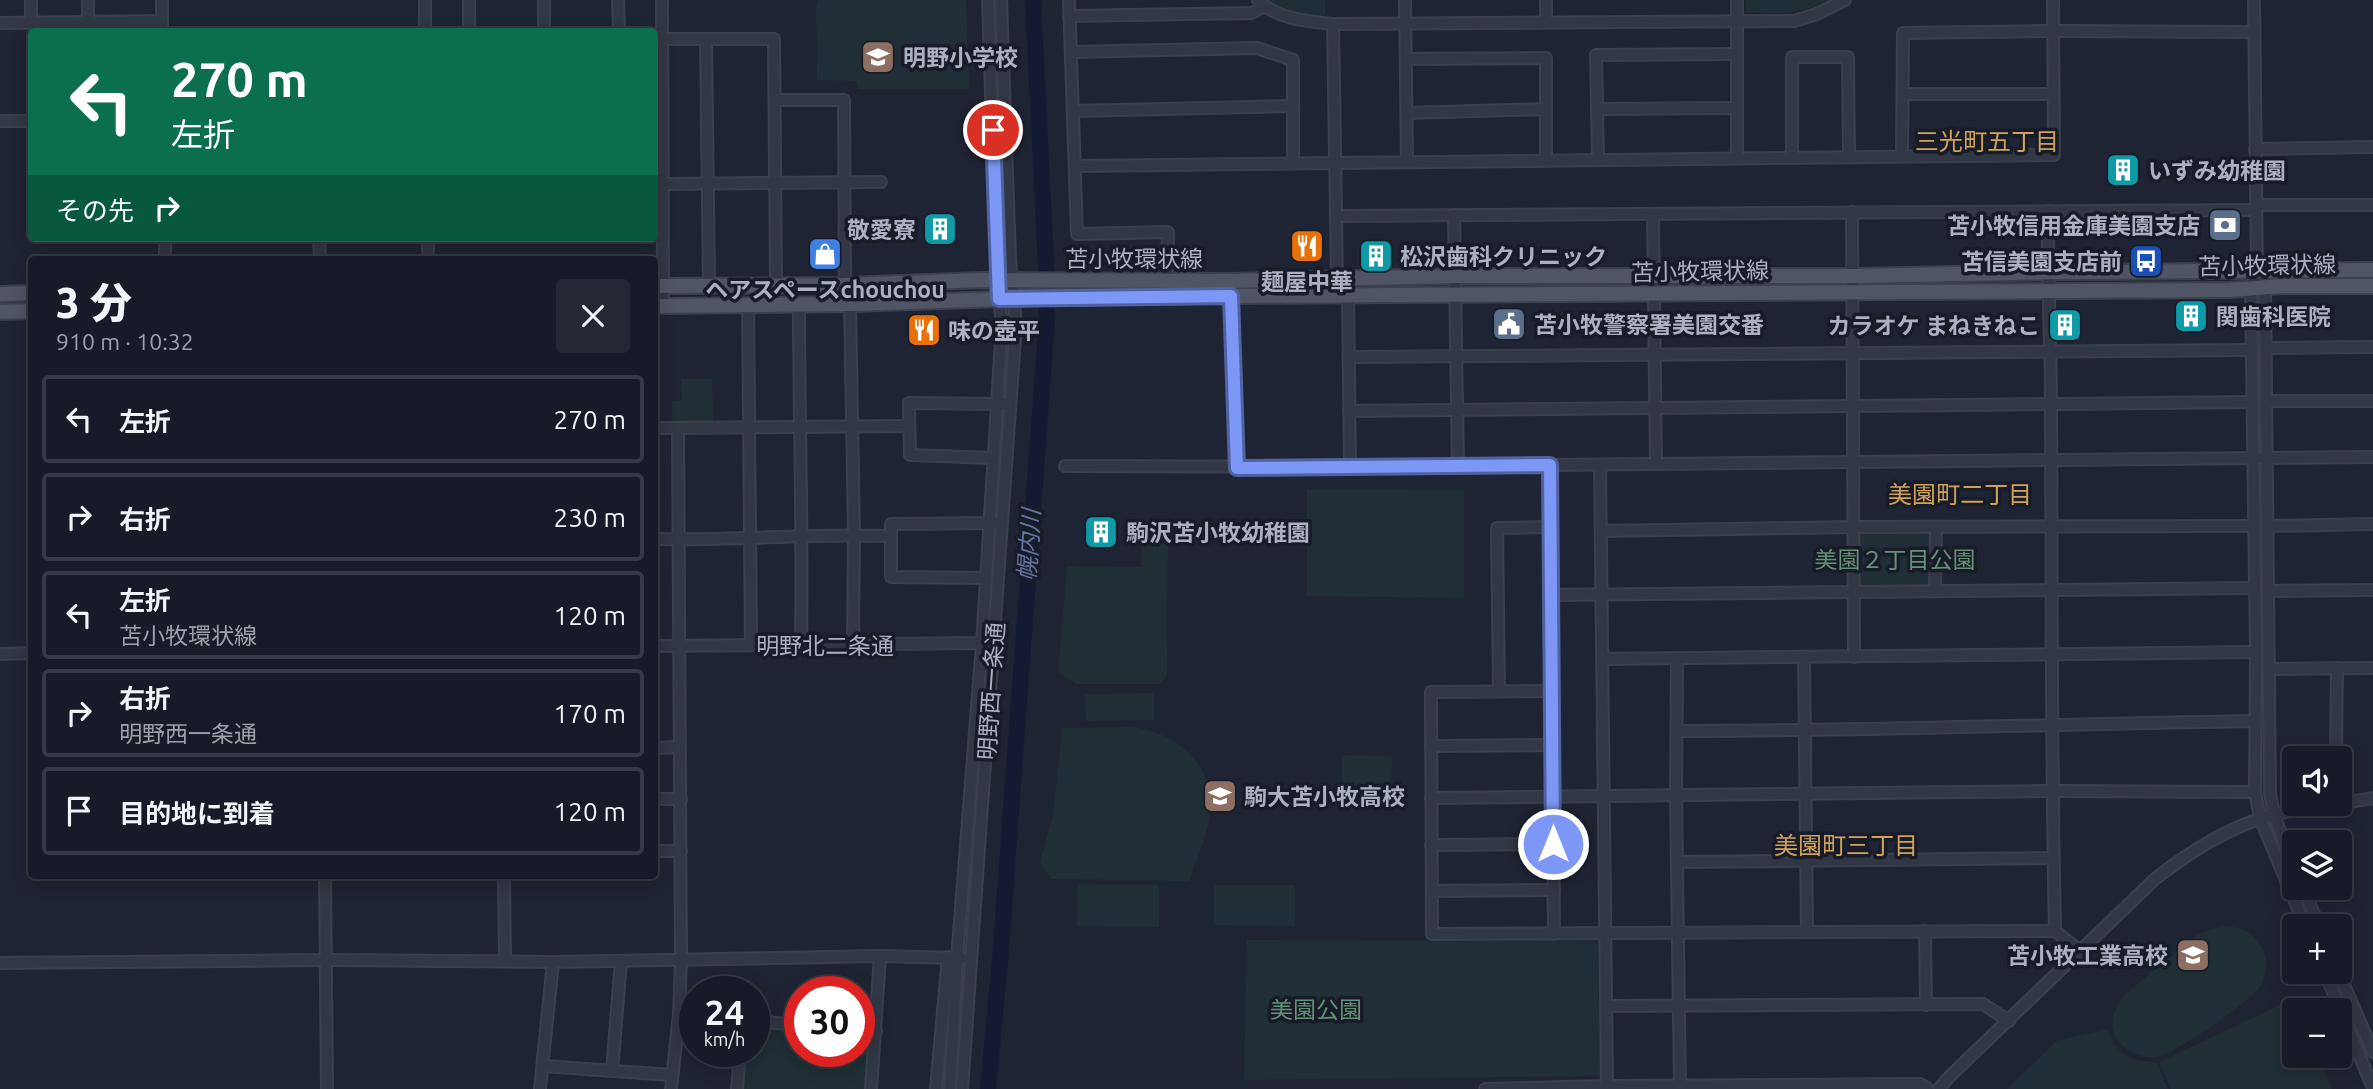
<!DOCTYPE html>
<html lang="ja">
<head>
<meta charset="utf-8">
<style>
	:root { --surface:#171b27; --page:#242833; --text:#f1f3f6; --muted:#9ea1a7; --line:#363944 }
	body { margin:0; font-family:Ubuntu,"Noto Sans JP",sans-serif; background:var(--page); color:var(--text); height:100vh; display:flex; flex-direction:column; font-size:26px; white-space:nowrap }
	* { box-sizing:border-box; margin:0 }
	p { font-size:23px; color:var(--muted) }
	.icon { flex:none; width:38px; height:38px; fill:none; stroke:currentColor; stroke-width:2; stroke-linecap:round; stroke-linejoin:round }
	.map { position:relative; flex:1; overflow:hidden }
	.side { position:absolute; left:28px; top:256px; width:630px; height:623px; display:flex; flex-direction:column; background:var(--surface); border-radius:7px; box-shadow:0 4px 18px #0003,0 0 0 2px var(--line) }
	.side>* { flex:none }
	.hud { position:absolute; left:28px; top:28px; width:630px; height:214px; border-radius:7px; box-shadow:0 4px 18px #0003,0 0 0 2px var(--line); background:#0b6e4f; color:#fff; overflow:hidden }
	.fabs { position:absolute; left:2282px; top:746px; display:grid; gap:14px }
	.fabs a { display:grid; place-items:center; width:70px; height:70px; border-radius:7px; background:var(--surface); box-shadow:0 4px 18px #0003,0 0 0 2px var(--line); font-size:35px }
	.speed { position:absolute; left:679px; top:976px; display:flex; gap:14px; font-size:35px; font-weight:700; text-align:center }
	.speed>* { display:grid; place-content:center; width:91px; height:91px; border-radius:50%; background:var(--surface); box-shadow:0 4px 18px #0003,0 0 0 2px var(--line); line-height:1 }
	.speed small { font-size:18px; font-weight:400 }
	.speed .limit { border:10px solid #d22; background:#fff; color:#111 }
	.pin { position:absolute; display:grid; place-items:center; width:60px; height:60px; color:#fff; margin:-30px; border:4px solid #fff; border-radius:50%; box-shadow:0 2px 7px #0007 }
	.me { position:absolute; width:77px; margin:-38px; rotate:0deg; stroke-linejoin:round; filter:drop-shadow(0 0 5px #0008) }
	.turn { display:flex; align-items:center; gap:24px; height:147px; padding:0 28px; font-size:32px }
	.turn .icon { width:91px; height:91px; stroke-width:2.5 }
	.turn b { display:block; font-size:49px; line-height:60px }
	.then { display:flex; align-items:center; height:66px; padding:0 28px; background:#0003; gap:14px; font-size:26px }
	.round { display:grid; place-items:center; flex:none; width:74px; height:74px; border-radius:7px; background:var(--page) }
	.overview { display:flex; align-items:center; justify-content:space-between; height:119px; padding:0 28px }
	h1 { font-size:42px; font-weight:800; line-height:52px }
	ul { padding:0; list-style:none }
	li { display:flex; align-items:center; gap:21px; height:88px; margin:0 14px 10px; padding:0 14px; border:4px solid var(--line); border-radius:7px }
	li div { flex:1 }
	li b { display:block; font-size:26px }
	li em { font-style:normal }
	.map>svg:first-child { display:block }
	.green { fill:#202f35 }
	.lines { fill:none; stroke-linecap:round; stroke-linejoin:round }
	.river { stroke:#131a31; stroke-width:16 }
	.minor-casing { stroke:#3b404e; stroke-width:14 }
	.major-casing { stroke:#3b404e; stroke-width:18 }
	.minor { stroke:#323745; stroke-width:10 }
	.major { stroke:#505565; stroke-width:14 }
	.route-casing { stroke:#5162a0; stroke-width:18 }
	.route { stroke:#7d97f6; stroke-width:12 }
	.labels { text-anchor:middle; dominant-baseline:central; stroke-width:7; stroke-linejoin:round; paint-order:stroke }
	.poi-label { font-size:23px; font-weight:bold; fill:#abb0c2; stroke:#181c29; text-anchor:start }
	.street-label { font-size:23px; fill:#abb0c2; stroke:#181c29 }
	.park-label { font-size:23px; fill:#649276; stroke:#181c29 }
	.neighbourhood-label { font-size:24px; fill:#d1a158; stroke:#181c29 }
	.water-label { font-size:24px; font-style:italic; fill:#6474a2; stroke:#181c29 }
</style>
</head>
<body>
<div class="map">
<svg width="2373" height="1089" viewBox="0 0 2373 1089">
	<rect width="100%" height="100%" fill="#1f2434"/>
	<g class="green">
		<polygon points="819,0 966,0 969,89 858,89 857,81 817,80 816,8"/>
		<polygon points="1266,0 1325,0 1325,15 1294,14"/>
		<path d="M1746,0H1829C1802,16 1776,13 1746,12Z"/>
		<polygon points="681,379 712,379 713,423 672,424 672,401 682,400"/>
		<polygon points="1307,489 1464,490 1464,598 1307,596"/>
		<polygon points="1142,525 1164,525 1168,532 1167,676 1160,684 1076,684 1058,672 1067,566 1141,567"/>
		<polygon points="1854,527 1936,527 1935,590 1855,590"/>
		<polygon points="1154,693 1154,720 1086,721 1085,694"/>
		<path d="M1129,727C1172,729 1217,765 1210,813C1207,836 1197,859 1189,881L1051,879L1040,862L1053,816L1062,728Z"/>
		<polygon points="1342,755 1392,756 1391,809 1342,809"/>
		<polygon points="1078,884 1159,885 1159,927 1077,926"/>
		<polygon points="1214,885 1295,885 1295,926 1214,925"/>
		<path d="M2221,926C2256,925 2278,956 2259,988C2251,1001 2172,1055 2157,1057C2143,1059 2127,1052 2118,1041C2108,1026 2113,1010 2123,996L2198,934Z"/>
		<polygon points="1247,940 1595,941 1598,945 1600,1076 1244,1080"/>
		<polygon points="2293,999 2298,1010 2294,1010 2294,1055 2318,1055 2332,1089 2171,1089 2159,1062"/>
		<polygon points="754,1026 800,1029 800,1052 859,1052 859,1033 868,1034 870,1039 866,1089 741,1089 744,1052 754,1052"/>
		<path d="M2108,1029C2114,1053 2133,1062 2156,1062L2168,1089H2007L2056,1041Z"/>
	</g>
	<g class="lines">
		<polyline class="river" points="988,1089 1000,961 1047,318 1046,263 1033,0"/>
		<g class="minor-casing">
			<g id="minor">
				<polyline points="88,0 88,22"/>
				<polyline points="162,0 162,32"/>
				<polyline points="469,0 469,32"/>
				<polyline points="544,0 544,32"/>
				<polyline points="618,0 619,32"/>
				<polyline points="662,0 663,306"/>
				<polyline points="1069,0 1077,234 1168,232 1167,282"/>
				<path d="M1258,0C1278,20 1307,21 1333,24L1794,21L1817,14L1845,0"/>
				<polyline points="1405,0 1407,162"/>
				<polyline points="1546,0 1546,22"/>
				<polyline points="2254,0 2257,270 2251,288 2256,652 2255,792 2260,818 2305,926"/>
				<polyline points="1069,16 1252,13 1264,6"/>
				<polyline points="0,23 162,21"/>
				<polyline points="31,23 31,0"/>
				<polyline points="1333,24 1337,277"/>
				<polyline points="425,32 425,0"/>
				<polyline points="654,39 774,39 776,285"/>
				<polyline points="706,39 709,285"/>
				<polyline points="1071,52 1257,48 1293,60 1293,163"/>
				<polyline points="1406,59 1546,58 1546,160"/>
				<polyline points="1903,94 2053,94"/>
				<polyline points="775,100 844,100 845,285"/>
				<polyline points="1597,109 1737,108"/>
				<polyline points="1074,111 1293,106"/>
				<polyline points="1407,113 1546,109"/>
				<polyline points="0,121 32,121"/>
				<polyline points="2255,149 2373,147"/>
				<polyline points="1902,155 1903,33 2054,31 2254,32"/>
				<polyline points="1737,157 1737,0"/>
				<polyline points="1792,157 1792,57 1848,57 1849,156"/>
				<polyline points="1598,159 1596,55 1737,54"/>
				<polyline points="1076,166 2054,155 2053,0"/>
				<polyline points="663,184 881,182"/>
				<polyline points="2256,205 2373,205"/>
				<polyline points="1852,212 1854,657"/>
				<polyline points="1454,215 1458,465"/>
				<polyline points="1653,215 1656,463"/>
				<polyline points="1336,216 2256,210"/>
				<polyline points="165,238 165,259"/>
				<polyline points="319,238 320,259"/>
				<polyline points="428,238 428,259"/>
				<polyline points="2257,270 2265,287 2270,793 2274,815 2294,868"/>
				<polyline points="1230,281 1237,468"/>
				<polyline points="1348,295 1350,467"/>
				<polyline points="850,304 854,534 853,645"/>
				<polyline points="748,305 751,645"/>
				<path d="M799,305C799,418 803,532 801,645"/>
				<polyline points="2266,348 2373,347"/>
				<polyline points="1349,357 2252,350"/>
				<polyline points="2266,401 2373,401"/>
				<polyline points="1349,411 2253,402"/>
				<polyline points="654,428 909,426"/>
				<polyline points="993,458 910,455 909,403 1003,404"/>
				<polyline points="1550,465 1554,934"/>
				<polyline points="1600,465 1607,1089"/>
				<polyline points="1065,466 1350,467 2373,457"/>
				<polyline points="2267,526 2373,524"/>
				<polyline points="1601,531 1854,527 2254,526"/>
				<path d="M654,539C733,541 812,533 891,536"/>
				<polyline points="985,578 891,577 891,524 997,523"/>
				<polyline points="1935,590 1936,527"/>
				<polyline points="2269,591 2373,590"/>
				<polyline points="1551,595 2255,588"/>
				<polyline points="654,646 988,643"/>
				<polyline points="0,654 32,653"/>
				<polyline points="1804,658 1807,931"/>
				<polyline points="1603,659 2256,652"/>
				<polyline points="1677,659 1676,796 1680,1089"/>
				<polyline points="2269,669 2373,668"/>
				<polyline points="1499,691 1497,528 1551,527"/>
				<path d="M1552,691L1431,692L1432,934L2055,931C2051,756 2052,582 2051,407C2051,341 2047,276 2048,211"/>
				<path d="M1677,731C1870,731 2063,724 2255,721"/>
				<polyline points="1431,746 1553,745"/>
				<polyline points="654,748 680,747"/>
				<polyline points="2336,758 2337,668"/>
				<polyline points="1431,798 2052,791 2255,792"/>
				<polyline points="654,799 681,799"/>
				<polyline points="1431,845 1553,844"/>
				<polyline points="654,851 681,851"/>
				<polyline points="1677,862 2053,858"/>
				<polyline points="325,875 327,1089"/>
				<polyline points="504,875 505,960"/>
				<polyline points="2303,887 2319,926"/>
				<polyline points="1432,891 1554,890"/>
				<polyline points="1925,931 1926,1005"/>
				<polyline points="2055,931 2080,951"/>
				<polyline points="0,963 326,960 553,962 880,956 962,958"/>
				<polyline points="2324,971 2373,1088"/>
				<polyline points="2338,971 2373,1052"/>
				<polyline points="1606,1006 1983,1004 2009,1021"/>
				<polyline points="679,1014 695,1016"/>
				<polyline points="754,1021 800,1025"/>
				<polyline points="859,1029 876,1031"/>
				<polyline points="543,1066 672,1075"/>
				<polyline points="612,1071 621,961"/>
				<polyline points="540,1089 553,962"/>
				<polyline points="671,1089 679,1014 681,959 678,428"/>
				<polyline points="737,1089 740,1052"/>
				<polyline points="871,1089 880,956"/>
				<polyline points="936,1089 948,957"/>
				<polyline points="950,1089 957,958 982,644 1002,324 997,281 988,0"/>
				<polyline points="962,1089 1016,324 1010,259 1001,0"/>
				<polyline points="1485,1089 1607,1086 1920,1084 1928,1089"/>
				<path d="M1939,1089L1948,1078L2155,879C2188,853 2222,831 2262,818C2296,807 2337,805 2373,798"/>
			</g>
		</g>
		<g class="major-casing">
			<g id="major">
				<polyline points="654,286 845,285 983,280 1230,281 1455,276 1852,276 2058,272 2373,270"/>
				<polyline points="0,294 32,293"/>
				<polyline points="654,306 850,304 1062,297 2231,290 2281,286 2373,286"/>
				<polyline points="0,312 32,311"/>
			</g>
		</g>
		<use href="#minor" class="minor"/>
		<use href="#major" class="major"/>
	</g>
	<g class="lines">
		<g class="route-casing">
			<polyline id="route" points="993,130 999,299 1231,296 1237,468 1550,465 1553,844"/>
		</g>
		<use href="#route" class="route"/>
	</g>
	<defs>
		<g id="school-square" transform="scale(1.75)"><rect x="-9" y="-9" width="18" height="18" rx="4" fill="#8d6e63" stroke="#181c29"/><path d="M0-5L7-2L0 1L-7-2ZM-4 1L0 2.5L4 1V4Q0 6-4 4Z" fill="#fff"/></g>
		<g id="building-square" transform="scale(1.75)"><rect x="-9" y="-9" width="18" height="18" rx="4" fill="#0f9aa8" stroke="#181c29"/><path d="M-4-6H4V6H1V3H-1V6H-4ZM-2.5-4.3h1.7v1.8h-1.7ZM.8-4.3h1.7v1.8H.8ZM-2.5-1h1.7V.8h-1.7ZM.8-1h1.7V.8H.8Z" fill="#fff"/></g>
		<g id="bank-square" transform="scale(1.75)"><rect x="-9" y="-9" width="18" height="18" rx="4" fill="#5c6f8a" stroke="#181c29"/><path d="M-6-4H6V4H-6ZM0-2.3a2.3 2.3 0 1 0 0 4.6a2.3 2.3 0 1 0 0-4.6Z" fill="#fff"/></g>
		<g id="restaurant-square" transform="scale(1.75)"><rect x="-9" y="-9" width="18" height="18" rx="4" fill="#e8710a" stroke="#181c29"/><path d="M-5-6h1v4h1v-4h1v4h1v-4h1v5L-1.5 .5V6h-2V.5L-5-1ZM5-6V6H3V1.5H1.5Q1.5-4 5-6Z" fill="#fff"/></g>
		<g id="shop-square" transform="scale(1.75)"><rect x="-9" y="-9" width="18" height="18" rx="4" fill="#3f7fe0" stroke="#181c29"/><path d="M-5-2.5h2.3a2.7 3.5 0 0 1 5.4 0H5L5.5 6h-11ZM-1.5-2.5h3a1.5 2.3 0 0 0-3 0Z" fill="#fff"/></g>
		<g id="bus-square" transform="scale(1.75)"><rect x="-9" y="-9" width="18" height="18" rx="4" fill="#1a4fb4" stroke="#181c29"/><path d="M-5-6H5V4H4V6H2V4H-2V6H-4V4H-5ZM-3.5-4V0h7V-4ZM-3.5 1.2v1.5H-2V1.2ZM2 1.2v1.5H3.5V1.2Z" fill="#fff"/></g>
		<g id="civic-square" transform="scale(1.75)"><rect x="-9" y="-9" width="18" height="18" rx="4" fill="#5c6f8a" stroke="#181c29"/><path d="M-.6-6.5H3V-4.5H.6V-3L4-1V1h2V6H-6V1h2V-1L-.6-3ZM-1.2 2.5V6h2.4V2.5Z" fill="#fff"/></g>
	</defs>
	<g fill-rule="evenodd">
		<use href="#school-square" x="878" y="57"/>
		<use href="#building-square" x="2123" y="170"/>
		<use href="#bank-square" x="2225" y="225"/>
		<use href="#building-square" x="940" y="229"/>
		<use href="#restaurant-square" x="1307" y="246"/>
		<use href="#shop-square" x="825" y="254"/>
		<use href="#building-square" x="1376" y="256"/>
		<use href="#bus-square" x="2146" y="261"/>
		<use href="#building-square" x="2191" y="316"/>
		<use href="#civic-square" x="1509" y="324"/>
		<use href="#building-square" x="2065" y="325"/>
		<use href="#restaurant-square" x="924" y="330"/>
		<use href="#building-square" x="1101" y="532"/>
		<use href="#school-square" x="1220" y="796"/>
		<use href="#school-square" x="2193" y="955"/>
	</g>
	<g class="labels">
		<g class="poi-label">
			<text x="903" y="57">明野小学校</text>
			<text x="2148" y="170">いずみ幼稚園</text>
			<text x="2200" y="225" text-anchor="end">苫小牧信用金庫美園支店</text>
			<text x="916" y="229" text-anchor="end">敬愛寮</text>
			<text x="1400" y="256">松沢歯科クリニック</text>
			<text x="2122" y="261" text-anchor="end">苫信美園支店前</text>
			<text x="1307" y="281" text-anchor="middle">麺屋中華</text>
			<text x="825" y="289" text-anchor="middle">ヘアスペースchouchou</text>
			<text x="2216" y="316">関歯科医院</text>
			<text x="1534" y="324">苫小牧警察署美園交番</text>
			<text x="2040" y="325" text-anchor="end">カラオケ まねきねこ</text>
			<text x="948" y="330">味の壺平</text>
			<text x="1126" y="532">駒沢苫小牧幼稚園</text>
			<text x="1244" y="796">駒大苫小牧高校</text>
			<text x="2168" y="955" text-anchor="end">苫小牧工業高校</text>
		</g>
		<g class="street-label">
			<text x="1134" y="258">苫小牧環状線</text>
			<text transform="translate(2267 265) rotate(-1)">苫小牧環状線</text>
			<text transform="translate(1700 271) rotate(-1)">苫小牧環状線</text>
			<text x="825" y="645">明野北二条通</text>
			<text transform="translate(991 691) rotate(-86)">明野西一条通</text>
		</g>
		<g class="park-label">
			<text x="1895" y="559">美園２丁目公園</text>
			<text x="1316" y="1009">美園公園</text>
		</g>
		<g class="neighbourhood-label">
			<text x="1987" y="141">三光町五丁目</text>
			<text x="1960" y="494">美園町二丁目</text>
			<text x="1846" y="845">美園町三丁目</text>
		</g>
		<g class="water-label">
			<text transform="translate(1029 545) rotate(-86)">幌内川</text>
		</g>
	</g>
</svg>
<div class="fabs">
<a><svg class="icon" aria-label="sound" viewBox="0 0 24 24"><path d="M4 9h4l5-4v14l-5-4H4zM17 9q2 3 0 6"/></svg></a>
<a><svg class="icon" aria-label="layers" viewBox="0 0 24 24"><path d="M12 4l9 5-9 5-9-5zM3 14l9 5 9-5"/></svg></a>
<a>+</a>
<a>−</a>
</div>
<div class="speed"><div>24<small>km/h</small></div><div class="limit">30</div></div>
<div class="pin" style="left:993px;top:130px;background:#d93025"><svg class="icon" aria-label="arrive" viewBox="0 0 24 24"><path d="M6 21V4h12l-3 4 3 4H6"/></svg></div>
<svg class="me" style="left:1553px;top:844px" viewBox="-20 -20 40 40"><circle r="17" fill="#7d97f6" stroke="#fff" stroke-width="3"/><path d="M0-11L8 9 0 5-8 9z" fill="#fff"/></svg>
<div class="hud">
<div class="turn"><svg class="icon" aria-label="left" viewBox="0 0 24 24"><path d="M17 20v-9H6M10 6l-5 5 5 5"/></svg><div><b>270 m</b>左折</div></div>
<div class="then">その先<svg class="icon" aria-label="right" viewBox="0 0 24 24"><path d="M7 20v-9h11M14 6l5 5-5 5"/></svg></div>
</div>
<section class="side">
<div class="overview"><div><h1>3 分</h1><p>910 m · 10:32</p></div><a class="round"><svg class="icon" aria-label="close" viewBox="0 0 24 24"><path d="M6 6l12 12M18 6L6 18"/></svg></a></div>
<ul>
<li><svg class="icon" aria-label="left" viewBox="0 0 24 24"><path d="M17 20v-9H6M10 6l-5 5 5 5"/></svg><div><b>左折</b></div><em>270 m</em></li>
<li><svg class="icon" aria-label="right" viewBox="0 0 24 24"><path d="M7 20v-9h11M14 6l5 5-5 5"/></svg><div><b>右折</b></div><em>230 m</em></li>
<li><svg class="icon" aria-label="left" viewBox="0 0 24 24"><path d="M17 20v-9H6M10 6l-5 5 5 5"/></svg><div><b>左折</b><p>苫小牧環状線</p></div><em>120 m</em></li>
<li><svg class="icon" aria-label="right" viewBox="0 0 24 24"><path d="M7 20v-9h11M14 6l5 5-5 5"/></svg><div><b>右折</b><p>明野西一条通</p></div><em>170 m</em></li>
<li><svg class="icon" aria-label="arrive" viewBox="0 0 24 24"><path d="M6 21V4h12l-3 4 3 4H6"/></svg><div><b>目的地に到着</b></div><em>120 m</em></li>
</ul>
</section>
</div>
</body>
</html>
